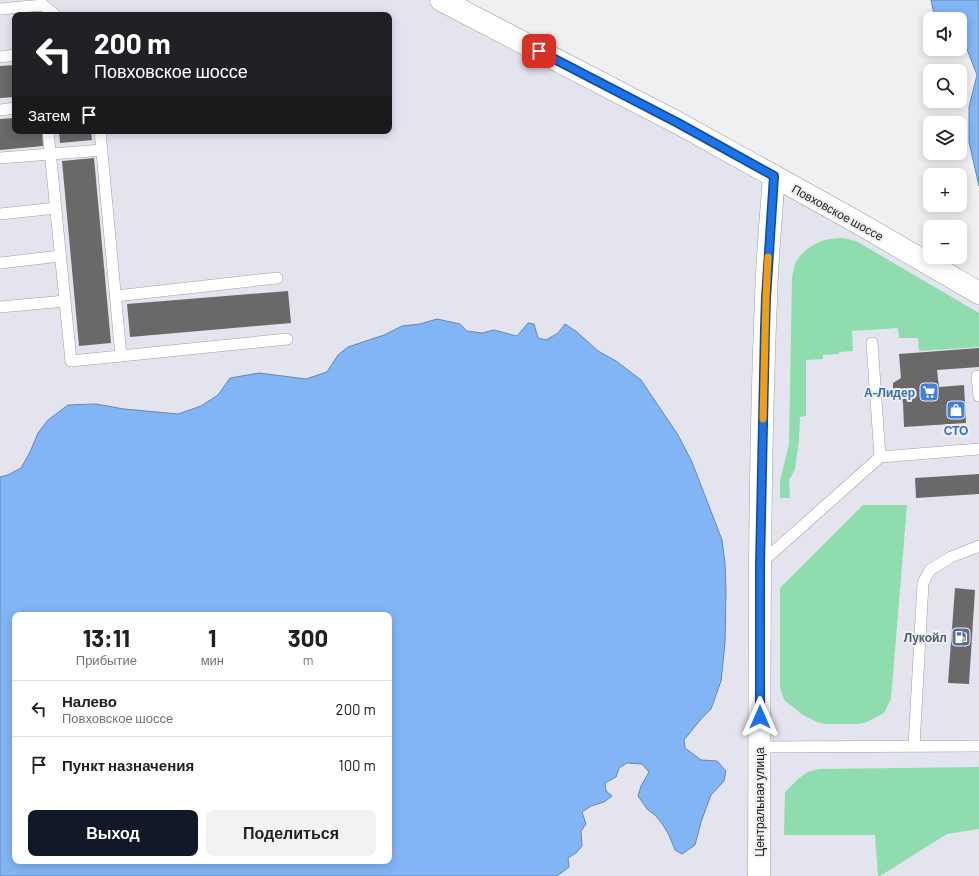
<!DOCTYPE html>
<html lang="ru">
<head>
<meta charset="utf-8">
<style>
	:root { --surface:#fff; --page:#f2f2f2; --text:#202124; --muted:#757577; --line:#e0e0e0; --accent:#111827 }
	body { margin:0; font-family:Barlow,sans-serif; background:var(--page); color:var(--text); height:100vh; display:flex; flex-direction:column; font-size:15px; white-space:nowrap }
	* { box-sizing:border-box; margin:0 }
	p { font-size:13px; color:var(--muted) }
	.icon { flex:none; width:22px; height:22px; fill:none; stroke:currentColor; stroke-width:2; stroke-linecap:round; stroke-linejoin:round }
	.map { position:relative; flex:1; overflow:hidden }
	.panel { position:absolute; left:12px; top:612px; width:380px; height:252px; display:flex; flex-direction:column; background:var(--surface); border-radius:8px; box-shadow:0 2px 10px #0003 }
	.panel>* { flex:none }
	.guide { position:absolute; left:12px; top:12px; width:380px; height:122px; border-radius:8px; box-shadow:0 2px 10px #0003; background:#202124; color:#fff; overflow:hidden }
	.fabs { position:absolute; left:923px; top:12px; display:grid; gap:8px }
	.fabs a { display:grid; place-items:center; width:44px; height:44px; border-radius:8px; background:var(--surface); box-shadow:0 2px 10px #0003; font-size:20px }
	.pin { position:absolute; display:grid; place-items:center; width:34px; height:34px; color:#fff; margin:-17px; border-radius:8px; box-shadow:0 2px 6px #0006 }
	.me { position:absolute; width:44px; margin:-22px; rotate:0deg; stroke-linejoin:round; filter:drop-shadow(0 0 3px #0008) }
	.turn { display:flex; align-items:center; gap:14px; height:84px; padding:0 16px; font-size:18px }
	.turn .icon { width:52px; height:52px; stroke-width:2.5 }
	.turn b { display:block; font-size:28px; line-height:34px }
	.then { display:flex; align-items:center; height:38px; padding:0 16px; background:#0003; gap:8px; font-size:15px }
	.eta { display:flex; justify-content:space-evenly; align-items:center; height:68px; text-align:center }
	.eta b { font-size:24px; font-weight:700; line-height:28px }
	.cta { display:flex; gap:8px; margin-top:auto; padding:8px 16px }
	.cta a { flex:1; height:46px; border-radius:8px; background:var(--accent); color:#fff; font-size:16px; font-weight:700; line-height:46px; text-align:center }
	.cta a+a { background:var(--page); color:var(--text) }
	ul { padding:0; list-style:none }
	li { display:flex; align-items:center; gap:12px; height:56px; padding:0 16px; border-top:1px solid var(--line) }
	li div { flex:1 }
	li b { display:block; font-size:15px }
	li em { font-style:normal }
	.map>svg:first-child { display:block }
	.built { fill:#e3e4ee; fill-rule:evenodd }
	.green { fill:#8fddae }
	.water { fill:#82b5f5; stroke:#6387b4; fill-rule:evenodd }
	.building { fill:#6b686a }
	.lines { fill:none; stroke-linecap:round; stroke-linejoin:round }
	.lane-casing { stroke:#9f9fa2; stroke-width:12 }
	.secondary-casing { stroke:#9f9fa2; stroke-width:23 }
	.primary-casing { stroke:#9f9fa2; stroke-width:23 }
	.lane { stroke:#fff; stroke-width:11 }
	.secondary { stroke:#fff; stroke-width:22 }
	.primary { stroke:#fff; stroke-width:22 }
	.route-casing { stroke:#114b97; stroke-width:10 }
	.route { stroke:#1a73e8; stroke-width:7 }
	.slow { stroke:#f59e0b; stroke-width:7 }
	.labels { text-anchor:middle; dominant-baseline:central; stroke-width:4; stroke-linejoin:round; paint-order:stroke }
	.street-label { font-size:12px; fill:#1b1b1c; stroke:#f0f0f3 }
	.shop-label { font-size:12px; font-weight:bold; fill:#366cbe; stroke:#f0f0f3; text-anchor:end }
	.service-label { font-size:12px; font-weight:bold; fill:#4e5e75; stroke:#f0f0f3; text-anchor:end }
</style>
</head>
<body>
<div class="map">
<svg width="979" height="876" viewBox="0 0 979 876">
	<rect width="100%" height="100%" fill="#f0f0f3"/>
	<path class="built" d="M0,0H441L979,293V876H0ZM15,15H389V131H15ZM15,615H389V861H15Z"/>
	<g class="green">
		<path d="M843,238L856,241L979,313V347L919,351L918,338H899L898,328L852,331L853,351L839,352V354L823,355V359L806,360V416L800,417L799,440L795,469L789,480L790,498H780V481L789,444L792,277C793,273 794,268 795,264C801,251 816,241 830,239C834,238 839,238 843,238Z"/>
		<polygon points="863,505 907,505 891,699 884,713 867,722 859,724 824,724 817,722 803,715 784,700 780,687 780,588"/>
		<polygon points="979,767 979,829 947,834 880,876 878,876 875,835 784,835 785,792 799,778 808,772 819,769"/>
	</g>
	<g class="water">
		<polygon points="931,0 979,0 979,186 969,142 969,107 977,75 965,44 960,41 960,19 935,19"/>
		<path d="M437,319L460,324L467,331L482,333L494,330L517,336L528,323L534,324L538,338L546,340L558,333L565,324L577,332L598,351L616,361L641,380L678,435L692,462L722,540L725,563L726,591L725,643L721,681L711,709L701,719L684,740L685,748L701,760L717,761L726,771L724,781L711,795L701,822L695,845L682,854L675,850L669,835L663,825L656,816L647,809L638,796L641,786L649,772L642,764L627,763L619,768L616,777L605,783L606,791L612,796L604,802L591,806L582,812L586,824L581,831L582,846L576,853L568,858L569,867L557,876H0V477L8,475L21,468L30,452L38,433L48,420L68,405L96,404L124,409L178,414L201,406L218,395L230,378L259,373L306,379L327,372L338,355L348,347L384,335L402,326L420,324ZM15,615H389V861H15Z"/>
	</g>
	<g class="building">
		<polygon points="15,65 15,97 0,98 0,66"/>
		<polygon points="15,118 15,131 42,131 43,146 0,150 0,119"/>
		<polygon points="59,131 91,131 92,140 60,143"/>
		<polygon points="94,158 111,343 79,346 62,161"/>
		<polygon points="288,291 291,323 130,337 127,304"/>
		<polygon points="979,348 979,367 937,370 939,387 964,385 966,423 904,427 903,402 893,398 893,383 901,378 899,354"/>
		<polygon points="979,474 979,494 916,498 915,478"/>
		<polygon points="955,588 975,590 969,684 948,683"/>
	</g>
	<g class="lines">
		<g class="lane-casing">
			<g id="lane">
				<polyline points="0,9 43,5 55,15"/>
				<polyline points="0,57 15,55"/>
				<polyline points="0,110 15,108"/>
				<polyline points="48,131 71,361 287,339"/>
				<polyline points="100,131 121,356"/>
				<polyline points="0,158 102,150"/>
				<polyline points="0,214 56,208"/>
				<polyline points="0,263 60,256"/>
				<polyline points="116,296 277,278"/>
				<polyline points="0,307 65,301"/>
				<polyline points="872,343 880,457"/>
				<polyline points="977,376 979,396"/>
				<polyline points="760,564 880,457 979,449"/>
				<polyline points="914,746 923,583 930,570 951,557 979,546"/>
				<polyline points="759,747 979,746"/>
			</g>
		</g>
		<g class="secondary-casing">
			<path id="secondary" d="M759,876C760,684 758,491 766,299C767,258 771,217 774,176"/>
		</g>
		<g class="primary-casing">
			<polyline id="primary" points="441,0 678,123 855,221 979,293"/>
		</g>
		<use href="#lane" class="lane"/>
		<use href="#secondary" class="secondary"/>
		<use href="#primary" class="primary"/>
	</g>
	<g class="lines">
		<g class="route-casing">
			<polyline id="route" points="539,51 678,123 774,176 766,298 765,329 760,565 760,717"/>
		</g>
		<use href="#route" class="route"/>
		<polyline class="slow" points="763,419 766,298 768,257"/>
	</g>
	<defs>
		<g id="supermarket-square" transform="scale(1)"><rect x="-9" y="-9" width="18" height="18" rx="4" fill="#3f7fe0" stroke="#f0f0f3"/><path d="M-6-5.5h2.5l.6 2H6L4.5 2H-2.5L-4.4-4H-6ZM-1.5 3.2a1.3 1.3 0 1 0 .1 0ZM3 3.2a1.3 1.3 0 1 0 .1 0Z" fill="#fff"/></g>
		<g id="shop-square" transform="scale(1)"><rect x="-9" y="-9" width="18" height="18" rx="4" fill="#3f7fe0" stroke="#f0f0f3"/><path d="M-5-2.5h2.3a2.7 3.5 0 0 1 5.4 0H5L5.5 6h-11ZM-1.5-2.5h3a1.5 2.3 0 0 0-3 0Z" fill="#fff"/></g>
		<g id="fuel-square" transform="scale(1)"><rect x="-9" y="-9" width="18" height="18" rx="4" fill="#5c6f8a" stroke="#f0f0f3"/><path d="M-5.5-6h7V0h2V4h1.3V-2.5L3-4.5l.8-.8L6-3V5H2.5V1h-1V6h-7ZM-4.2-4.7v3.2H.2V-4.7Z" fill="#fff"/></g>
	</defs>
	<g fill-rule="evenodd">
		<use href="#supermarket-square" x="929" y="392"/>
		<use href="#shop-square" x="956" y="410"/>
		<use href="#fuel-square" x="961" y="637"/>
	</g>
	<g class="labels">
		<g class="street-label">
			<text transform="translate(838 212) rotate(29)">Повховское шоссе</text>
			<text transform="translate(759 802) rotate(-90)">Центральная улица</text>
		</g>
		<g class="shop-label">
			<text x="915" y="392">А-Лидер</text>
			<text x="956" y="430" text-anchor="middle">СТО</text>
		</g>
		<g class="service-label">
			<text x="947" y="637">Лукойл</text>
		</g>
	</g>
</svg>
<div class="fabs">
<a><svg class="icon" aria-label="sound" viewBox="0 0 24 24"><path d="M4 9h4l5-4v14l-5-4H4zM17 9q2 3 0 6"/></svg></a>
<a><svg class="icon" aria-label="search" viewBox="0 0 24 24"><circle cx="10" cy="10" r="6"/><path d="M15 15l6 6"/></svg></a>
<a><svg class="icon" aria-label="layers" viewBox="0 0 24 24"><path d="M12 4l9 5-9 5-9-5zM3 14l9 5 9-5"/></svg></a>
<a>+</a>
<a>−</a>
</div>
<div class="pin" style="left:539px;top:51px;background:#d93025"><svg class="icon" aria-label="arrive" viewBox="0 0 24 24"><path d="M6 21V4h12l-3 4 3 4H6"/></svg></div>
<svg class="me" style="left:760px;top:717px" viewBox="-20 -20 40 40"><path d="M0-17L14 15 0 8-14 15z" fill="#1a73e8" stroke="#fff" stroke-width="4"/></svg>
<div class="guide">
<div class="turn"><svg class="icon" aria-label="left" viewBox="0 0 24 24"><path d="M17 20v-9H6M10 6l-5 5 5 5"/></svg><div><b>200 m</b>Повховское шоссе</div></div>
<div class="then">Затем<svg class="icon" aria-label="arrive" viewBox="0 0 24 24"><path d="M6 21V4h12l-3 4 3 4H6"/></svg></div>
</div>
<section class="panel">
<div class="eta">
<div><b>13:11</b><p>Прибытие</p></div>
<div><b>1</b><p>мин</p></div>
<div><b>300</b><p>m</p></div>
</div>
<ul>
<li><svg class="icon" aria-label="left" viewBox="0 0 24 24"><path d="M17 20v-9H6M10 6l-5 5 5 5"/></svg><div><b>Налево</b><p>Повховское шоссе</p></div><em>200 m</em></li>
<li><svg class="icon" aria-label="arrive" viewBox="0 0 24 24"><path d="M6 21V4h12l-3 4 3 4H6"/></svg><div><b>Пункт назначения</b></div><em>100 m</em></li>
</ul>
<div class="cta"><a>Выход</a><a>Поделиться</a></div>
</section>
</div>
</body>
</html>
